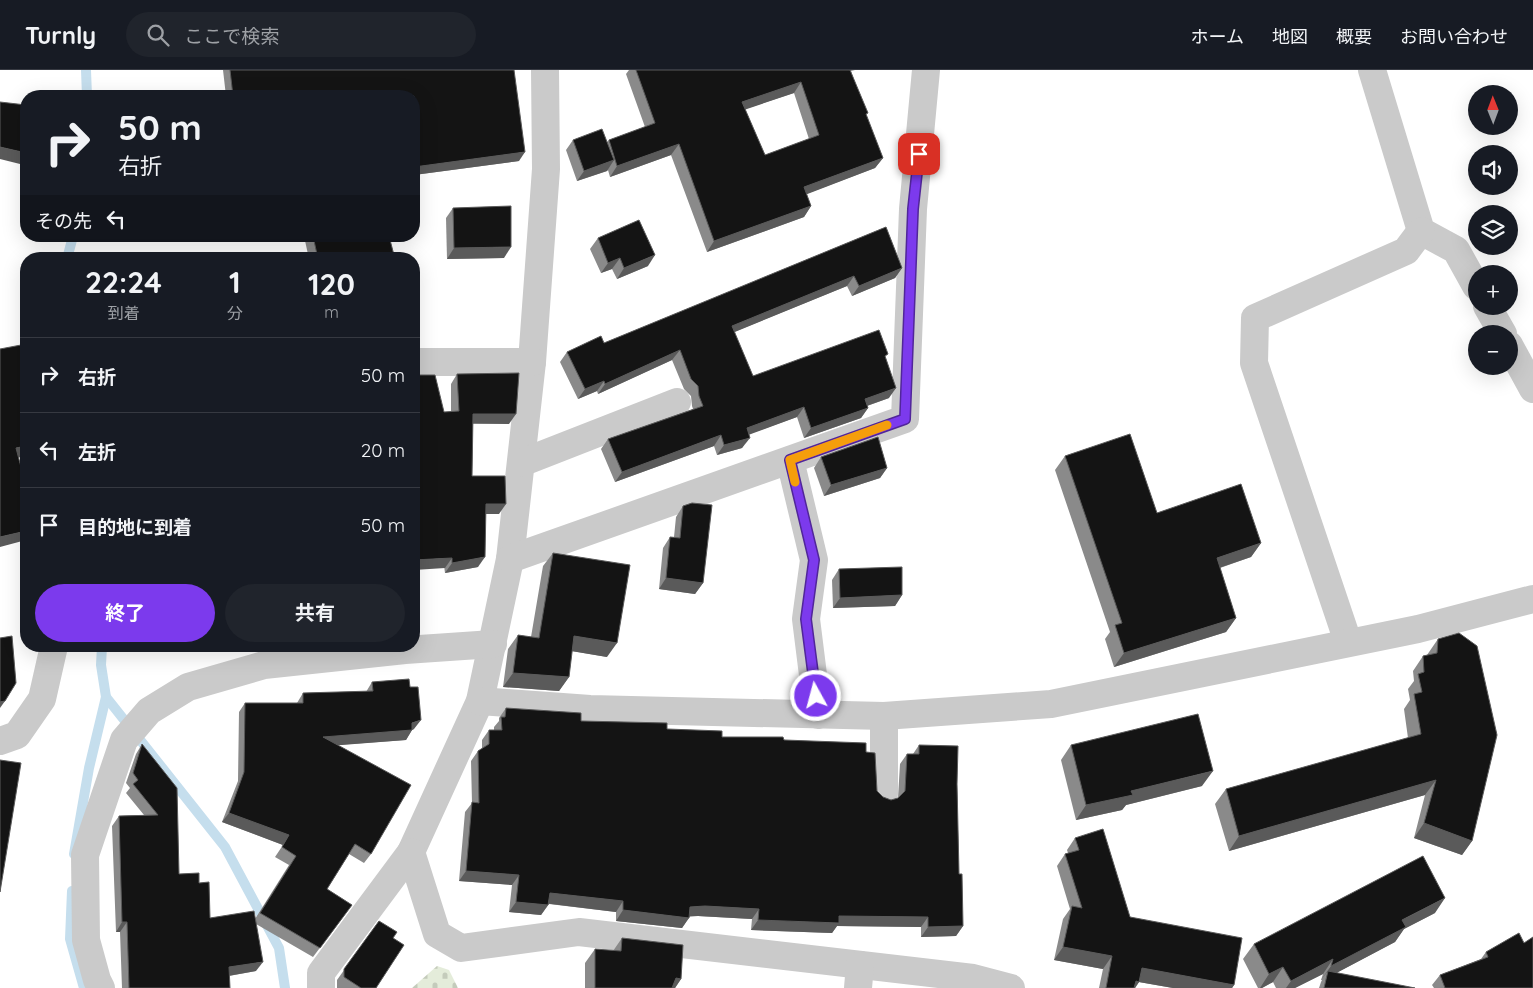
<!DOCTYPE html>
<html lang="ja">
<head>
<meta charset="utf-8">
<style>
	:root { --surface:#171b24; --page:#20242c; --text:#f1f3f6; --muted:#9ea1a6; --line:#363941; --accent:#7c3aed }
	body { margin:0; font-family:Quicksand,"Noto Sans JP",sans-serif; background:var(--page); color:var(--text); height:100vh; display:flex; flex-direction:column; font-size:19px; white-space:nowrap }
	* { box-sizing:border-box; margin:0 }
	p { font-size:16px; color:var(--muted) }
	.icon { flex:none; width:28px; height:28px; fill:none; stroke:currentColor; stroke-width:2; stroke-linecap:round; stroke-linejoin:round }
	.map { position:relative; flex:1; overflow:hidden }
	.drawer { position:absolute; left:20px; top:182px; width:400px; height:400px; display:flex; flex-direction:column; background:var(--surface); border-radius:20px; box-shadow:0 5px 20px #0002 }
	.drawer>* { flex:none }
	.banner { position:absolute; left:20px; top:20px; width:400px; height:152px; border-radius:20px; box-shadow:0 5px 20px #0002; background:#171b24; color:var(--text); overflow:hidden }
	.needle { width:32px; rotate:359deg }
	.controls { position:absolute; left:1468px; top:15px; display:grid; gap:10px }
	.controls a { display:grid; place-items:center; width:50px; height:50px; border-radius:50%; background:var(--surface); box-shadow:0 5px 20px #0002; font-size:25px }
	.pin { position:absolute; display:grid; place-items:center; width:42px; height:42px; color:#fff; margin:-21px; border-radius:10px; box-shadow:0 2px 8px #0006 }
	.me { position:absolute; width:55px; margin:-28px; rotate:353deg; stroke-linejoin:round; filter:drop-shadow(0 0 4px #0008) }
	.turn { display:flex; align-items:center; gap:18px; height:105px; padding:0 15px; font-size:22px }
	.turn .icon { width:65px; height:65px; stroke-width:2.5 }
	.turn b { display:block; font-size:35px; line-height:42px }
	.then { display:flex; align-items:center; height:48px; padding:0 15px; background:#0003; gap:10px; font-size:19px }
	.eta { display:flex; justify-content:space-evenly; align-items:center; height:85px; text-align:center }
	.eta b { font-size:30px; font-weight:700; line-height:35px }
	.action { display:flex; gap:10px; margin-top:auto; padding:10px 15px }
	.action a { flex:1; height:58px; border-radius:30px; background:var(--accent); color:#fff; font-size:20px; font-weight:700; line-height:58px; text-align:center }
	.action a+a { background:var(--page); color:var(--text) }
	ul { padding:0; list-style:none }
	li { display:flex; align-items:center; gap:15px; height:75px; padding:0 15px; border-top:1px solid var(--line) }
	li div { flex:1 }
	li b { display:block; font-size:19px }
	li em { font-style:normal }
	header { display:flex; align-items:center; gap:30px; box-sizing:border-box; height:70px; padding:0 25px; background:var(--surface); border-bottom:1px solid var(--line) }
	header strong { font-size:24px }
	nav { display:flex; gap:28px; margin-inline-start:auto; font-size:18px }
	.search { width:350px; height:45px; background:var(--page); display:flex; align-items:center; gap:12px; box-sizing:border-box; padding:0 18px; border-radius:28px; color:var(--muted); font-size:19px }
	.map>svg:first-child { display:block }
	.cemetery { fill:url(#cemetery-stones) }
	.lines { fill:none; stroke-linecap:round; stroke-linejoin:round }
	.stream { stroke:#c5deed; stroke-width:10 }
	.minor { stroke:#cacaca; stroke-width:28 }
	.wall { fill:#8a8a8a; fill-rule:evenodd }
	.shaded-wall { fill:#5a5a5a }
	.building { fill:#141414; stroke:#5a5a5a; fill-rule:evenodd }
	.route-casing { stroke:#51269a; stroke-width:12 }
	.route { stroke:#7c3aed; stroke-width:9 }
	.slow { stroke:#f59e0b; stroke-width:9 }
</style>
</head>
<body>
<header>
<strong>Turnly</strong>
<div class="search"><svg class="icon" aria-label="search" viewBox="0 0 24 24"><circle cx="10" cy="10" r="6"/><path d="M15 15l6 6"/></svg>ここで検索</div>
<nav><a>ホーム</a><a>地図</a><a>概要</a><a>お問い合わせ</a></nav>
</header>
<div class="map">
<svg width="1533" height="918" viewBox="0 0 1533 918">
	<defs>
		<pattern id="cemetery-stones" width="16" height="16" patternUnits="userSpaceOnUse" patternTransform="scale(1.25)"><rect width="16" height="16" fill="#e4ecda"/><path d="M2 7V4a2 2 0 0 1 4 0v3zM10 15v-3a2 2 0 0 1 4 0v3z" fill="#c4cbbb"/></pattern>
	</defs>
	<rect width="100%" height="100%" fill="#fff"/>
	<polygon class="cemetery" points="437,896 449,900 458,918 412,918"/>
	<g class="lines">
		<g class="stream">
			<polyline points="86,0 87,26"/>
			<polyline points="67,189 73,166"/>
			<polyline points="106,627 225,777 279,878 285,918"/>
			<polyline points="74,784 89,698 106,627 101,595 102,576"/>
			<polyline points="72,821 70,869 84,918"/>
		</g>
		<g class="minor">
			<polyline points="545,0 546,99 532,292 510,489 480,631 411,782 437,864 461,878 579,862 973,908 1011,918"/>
			<polyline points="1372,0 1421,161 1456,180 1476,216"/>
			<polyline points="1487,236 1503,264"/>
			<polyline points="1509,275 1533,319"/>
			<polyline points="414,292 532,292"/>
			<polyline points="790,390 814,490 806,549 818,645"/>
			<polyline points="521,393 677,332"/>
			<polyline points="510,489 905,349 913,139 926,0"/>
			<polyline points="1348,572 1254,293 1255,248 1406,181 1421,161"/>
			<polyline points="480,631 590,639 884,646 1051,634 1418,559 1533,529"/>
			<polyline points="884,646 884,724"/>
			<polyline points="0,671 17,665 42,629 54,576"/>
			<polyline points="101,918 97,910 86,870 85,785 124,670 149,641 188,617 264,595 405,580 493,574"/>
			<polyline points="321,918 321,903 411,782"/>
			<polyline points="858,918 860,895"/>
		</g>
	</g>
	<g class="wall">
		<polygon points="223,0 514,0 519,91 414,105 414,26 226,26"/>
		<path d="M629,0H855L851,1L866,46L883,88L875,98L806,124L811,136L804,147L707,182L671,85L610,107L608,100L607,101L577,111L566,80L573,70L607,72L609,70L645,57L626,4ZM794,23L809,69L765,85L745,39Z"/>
		<polygon points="453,138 504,188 447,189 446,148"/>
		<polygon points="886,157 902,198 895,208 852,226 847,216 734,262 753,306 885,287 889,328 867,336 868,338 861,348 804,368 797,347 749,364 742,378 717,385 714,376 615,412 601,379 608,369 693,339 692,336 691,326 684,319 672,290 598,324 597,321 578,329 560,292 567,282 604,273"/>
		<polygon points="304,166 389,166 395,189 309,189"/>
		<polygon points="598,168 648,196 617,209 612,199 601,203 590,179"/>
		<polygon points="457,304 509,354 473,354 472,406 499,444 486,444 478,497 445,503 419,305 444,342 451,342 451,314"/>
		<polygon points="1065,386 1157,443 1261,473 1251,487 1220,498 1236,548 1226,562 1114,597 1105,569 1110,562 1055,400"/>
		<polygon points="821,387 887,398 880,408 824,426 814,398"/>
		<polygon points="683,436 703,513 695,524 659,519 663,478 670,467 674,467 676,447"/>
		<polygon points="553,483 607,587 572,581 569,607 559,621 503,617 508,579 518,565 531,567 543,496"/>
		<polygon points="839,499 902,525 895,536 833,538 832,510"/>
		<polygon points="1438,569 1472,771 1462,785 1414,768 1425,725 1229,781 1215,734 1226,719 1408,668 1404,639 1410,630 1408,619 1414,611 1413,601 1423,586 1427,585"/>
		<polygon points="372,612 414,659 412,660 406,670 337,675 371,784 364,793 349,784 327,819 352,835 313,887 256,854 256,901 229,906 230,918 122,918 120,862 116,862 112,756 119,746 144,745 126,723 130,718 126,713 136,684 142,674 179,804 199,813 210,848 255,849 289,795 275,787 283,775 222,752 238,711 239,642 245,633 297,633 303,623 366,622"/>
		<polygon points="506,638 581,651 667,659 722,667 784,670 866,682 877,721 883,727 891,730 898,728 900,694 907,684 913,684 919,675 957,714 959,804 963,856 956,866 921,867 921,857 837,856 832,863 751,860 752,849 698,846 690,846 682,858 616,851 616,842 549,834 541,845 509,842 512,815 459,811 465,742 472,733 471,691 478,681 482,679 482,670 489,660 494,660 494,657 499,651 499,648"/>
		<polygon points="1071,675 1202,716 1126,735 1122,740 1076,750 1061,690"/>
		<polygon points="1075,768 1130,847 1234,915 1232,918 1173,918 1139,912 1135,918 1099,918 1103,899 1054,890 1063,849 1070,839 1057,796 1065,784 1068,783 1067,780"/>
		<polygon points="1435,843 1404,859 1395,872 1336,903 1415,918 1319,918 1321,912 1322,910 1321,910 1323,904 1295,918 1276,918 1273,912 1262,918 1258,918 1243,889 1254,874"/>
		<polygon points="379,851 393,868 376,918 337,918 337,910"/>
		<polygon points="622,868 681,909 675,918 585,918 585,893 595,879 613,881"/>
		<polygon points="1524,873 1533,918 1434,918 1432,915 1440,905 1481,889 1486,882"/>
	</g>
	<g class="shaded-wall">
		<polygon points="801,12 794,23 735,43 742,32"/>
		<polygon points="679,74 671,85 610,107 617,96"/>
		<polygon points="0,77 26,83 26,92 24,95 0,89"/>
		<polygon points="525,82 519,91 414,105 414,97"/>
		<polygon points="883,88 875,98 797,128 804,117"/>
		<polygon points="614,90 607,101 577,111 584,101"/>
		<polygon points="811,136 804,147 707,182 714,171"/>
		<polygon points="511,177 504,188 447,189 454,178"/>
		<polygon points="655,185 648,196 617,209 624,198"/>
		<polygon points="620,188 612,199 601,203 608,193"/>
		<polygon points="902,198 895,208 852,226 859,216"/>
		<polygon points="854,206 847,216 725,266 732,256"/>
		<polygon points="680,280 672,290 598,324 605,314"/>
		<polygon points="604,311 597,321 578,329 585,319"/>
		<polygon points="896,318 889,328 858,339 865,329"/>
		<polygon points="804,337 797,347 740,368 747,358"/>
		<polygon points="868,338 861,348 804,368 811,358"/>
		<polygon points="473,344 516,344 509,354 466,353"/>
		<polygon points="721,365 714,376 615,412 622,402"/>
		<polygon points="750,368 742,378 717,385 724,375"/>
		<polygon points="26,376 26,386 8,390 16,378"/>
		<polygon points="887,398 880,408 824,426 831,415"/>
		<polygon points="486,434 506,434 499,444 479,444"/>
		<polygon points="26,461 26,470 0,477 0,467"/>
		<polygon points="1261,473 1251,487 1207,502 1217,488"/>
		<polygon points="485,487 478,497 445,503 452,493"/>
		<polygon points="452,488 445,498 414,500 414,490"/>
		<polygon points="666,508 703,513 695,524 659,519"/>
		<polygon points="902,525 895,536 833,538 840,528"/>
		<polygon points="1236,548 1226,562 1114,597 1124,583"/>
		<polygon points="574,566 617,573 607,587 565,580"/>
		<polygon points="208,576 227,576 226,578"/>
		<polygon points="513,603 569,607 559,621 503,617"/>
		<polygon points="5,631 0,638 0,632"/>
		<polygon points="421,650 414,659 412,660 406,670 316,677 323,667 412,653"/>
		<polygon points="1213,701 1202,716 1126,735 1122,740 1076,750 1086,735 1131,721"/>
		<polygon points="1436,710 1425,725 1229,781 1239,766"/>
		<polygon points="229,743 289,765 283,775 222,752"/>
		<polygon points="1424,753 1472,771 1462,785 1414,768"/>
		<polygon points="466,801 519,805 512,815 459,811"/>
		<polygon points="550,823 623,831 616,842 543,833"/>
		<polygon points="1445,828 1435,843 1404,859 1395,872 1327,908 1328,901 1321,910 1331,896 1402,850"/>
		<polygon points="516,832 548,835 541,845 509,842"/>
		<polygon points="705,836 759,839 752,849 698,846 683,847 690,837"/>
		<polygon points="623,840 689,848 682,858 616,851"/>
		<polygon points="839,846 928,847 921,857 837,856 832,863 751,860 758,850"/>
		<polygon points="122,852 127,852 120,862 116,862"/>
		<polygon points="963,856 956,866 921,867 928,857"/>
		<polygon points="1063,877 1112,886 1103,899 1054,890"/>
		<polygon points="1333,889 1323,904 1295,918 1286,918 1291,911"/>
		<polygon points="263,892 256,901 222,907 229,897"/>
		<polygon points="1283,897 1273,912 1262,918 1260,918 1269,904"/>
		<polygon points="1142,898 1234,915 1232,918 1173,918 1133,911"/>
		<polygon points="676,908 681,909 675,918 669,918"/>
		<polygon points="1136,911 1139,912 1135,918 1131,918"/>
	</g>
	<g class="building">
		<polygon points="230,0 514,0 525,82 414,97 414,26 233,26"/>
		<path d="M636,0H850L868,43L866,44L883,88L804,117L811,136L714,171L679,74L617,96L609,70L655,53ZM801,12L819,65L765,85L742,32Z"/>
		<polygon points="0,32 26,35 26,83 0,77"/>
		<polygon points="602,59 614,90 584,101 573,70"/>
		<polygon points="511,136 511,177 454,178 453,138"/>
		<polygon points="639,150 655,185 624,198 620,188 608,193 598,168"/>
		<polygon points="886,157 902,198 859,216 854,206 732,256 753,306 879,260 888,284 885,286 896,318 865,329 868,338 811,358 804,337 747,358 750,368 724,375 721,365 622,402 608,369 703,336 699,326 698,316 691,309 680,280 605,314 604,311 585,319 567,282 601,266 604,273"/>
		<polygon points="313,166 389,166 395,189 318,189"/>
		<polygon points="155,184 155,189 102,189 102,186"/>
		<polygon points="21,275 26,304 26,376 16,378 26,416 26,461 0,467 0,279"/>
		<polygon points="414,298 419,298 419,305 435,305 444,342 459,341 457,304 519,303 516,344 473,344 472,406 505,406 506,434 486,434 485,487 452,493 452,488 414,490"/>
		<polygon points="1130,364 1157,443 1241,414 1261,473 1217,488 1236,548 1124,583 1115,555 1122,553 1065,386"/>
		<polygon points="878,367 887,398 831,415 821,387"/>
		<polygon points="692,433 712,435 703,513 666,508 670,467 680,468 683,436"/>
		<polygon points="553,483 630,495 617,573 574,566 569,607 513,603 518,565 539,568"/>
		<polygon points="902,497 902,525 840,528 839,499"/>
		<polygon points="1459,563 1477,576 1497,665 1472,771 1424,753 1436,710 1239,766 1226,719 1421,664 1414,624 1422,622 1418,604 1424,602 1423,586 1437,583 1438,569"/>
		<polygon points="12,566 16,613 5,631 0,632 0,568"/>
		<polygon points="409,609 410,617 418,617 421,650 412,653 412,660 323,667 411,715 371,784 355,774 327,819 352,835 320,878 260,843 296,786 282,777 289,765 229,743 244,702 245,633 303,633 303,623 373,621 372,612"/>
		<polygon points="506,638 581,643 581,651 667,653 667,659 722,661 722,667 783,667 784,670 866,673 866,682 875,683 877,721 883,727 891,730 898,728 905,721 907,684 919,684 919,675 958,676 957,714 959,804 962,804 963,856 928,857 928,847 839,846 839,853 758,850 759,839 705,836 690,837 689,848 623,840 623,831 550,823 548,835 516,832 519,805 466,801 472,732 479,733 478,681 489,674 489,660 502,660 501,647 505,647"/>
		<polygon points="1198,644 1213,701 1131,721 1133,725 1086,735 1071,675"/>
		<polygon points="142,674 177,718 179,804 199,803 199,813 209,812 210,848 254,841 263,892 229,897 230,918 129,918 127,852 122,852 119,746 158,745 133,714 138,710 133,703"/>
		<polygon points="0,690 21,693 0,822"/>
		<polygon points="1103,759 1130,847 1242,868 1234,915 1142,898 1139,912 1136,911 1134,918 1106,918 1112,886 1063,877 1072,836 1082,838 1065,784 1079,780 1075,768"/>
		<polygon points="1423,786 1445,828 1402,850 1406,857 1331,896 1333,889 1291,911 1283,897 1269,904 1254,874"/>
		<polygon points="379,851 397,862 393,868 404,875 376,918 361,918 344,907 344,899"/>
		<polygon points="1519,863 1524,873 1533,867 1533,918 1445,918 1440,905 1488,887 1486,882"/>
		<polygon points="622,868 683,875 681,909 676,908 672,918 595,918 595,879 621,881"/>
		<polygon points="1328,901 1415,918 1324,918"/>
	</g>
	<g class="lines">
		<g class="route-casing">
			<polyline id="route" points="816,626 806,549 814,490 790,390 905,349 913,139 919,84"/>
		</g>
		<use href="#route" class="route"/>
		<polyline class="slow" points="795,412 790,390 887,355"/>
	</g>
</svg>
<div class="controls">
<a><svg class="needle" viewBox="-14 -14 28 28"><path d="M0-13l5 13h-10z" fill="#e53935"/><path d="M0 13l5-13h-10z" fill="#9ea1a6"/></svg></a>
<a><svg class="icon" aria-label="sound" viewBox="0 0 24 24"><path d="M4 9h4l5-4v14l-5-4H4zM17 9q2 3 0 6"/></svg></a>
<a><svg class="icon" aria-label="layers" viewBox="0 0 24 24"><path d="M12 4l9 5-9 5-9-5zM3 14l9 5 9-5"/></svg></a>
<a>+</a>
<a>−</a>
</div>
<div class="pin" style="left:919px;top:84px;background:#d93025"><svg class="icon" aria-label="arrive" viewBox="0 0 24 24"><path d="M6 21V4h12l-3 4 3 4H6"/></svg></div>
<svg class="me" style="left:816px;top:626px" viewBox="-20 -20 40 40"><circle r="17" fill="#7c3aed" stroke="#fff" stroke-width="3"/><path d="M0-11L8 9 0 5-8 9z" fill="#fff"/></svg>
<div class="banner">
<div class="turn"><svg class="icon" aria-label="right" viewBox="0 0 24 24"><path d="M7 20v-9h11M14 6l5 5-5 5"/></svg><div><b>50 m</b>右折</div></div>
<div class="then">その先<svg class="icon" aria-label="left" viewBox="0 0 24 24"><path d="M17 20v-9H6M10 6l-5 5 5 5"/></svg></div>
</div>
<section class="drawer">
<div class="eta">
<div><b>22:24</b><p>到着</p></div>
<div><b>1</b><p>分</p></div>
<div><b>120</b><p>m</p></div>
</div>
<ul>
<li><svg class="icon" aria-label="right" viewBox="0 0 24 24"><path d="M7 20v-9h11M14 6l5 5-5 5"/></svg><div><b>右折</b></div><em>50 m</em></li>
<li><svg class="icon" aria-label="left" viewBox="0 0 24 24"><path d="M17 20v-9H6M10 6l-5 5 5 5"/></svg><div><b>左折</b></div><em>20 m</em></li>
<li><svg class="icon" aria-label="arrive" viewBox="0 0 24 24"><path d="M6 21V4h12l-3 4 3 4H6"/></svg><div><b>目的地に到着</b></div><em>50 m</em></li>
</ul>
<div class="action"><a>終了</a><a>共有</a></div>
</section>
</div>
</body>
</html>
